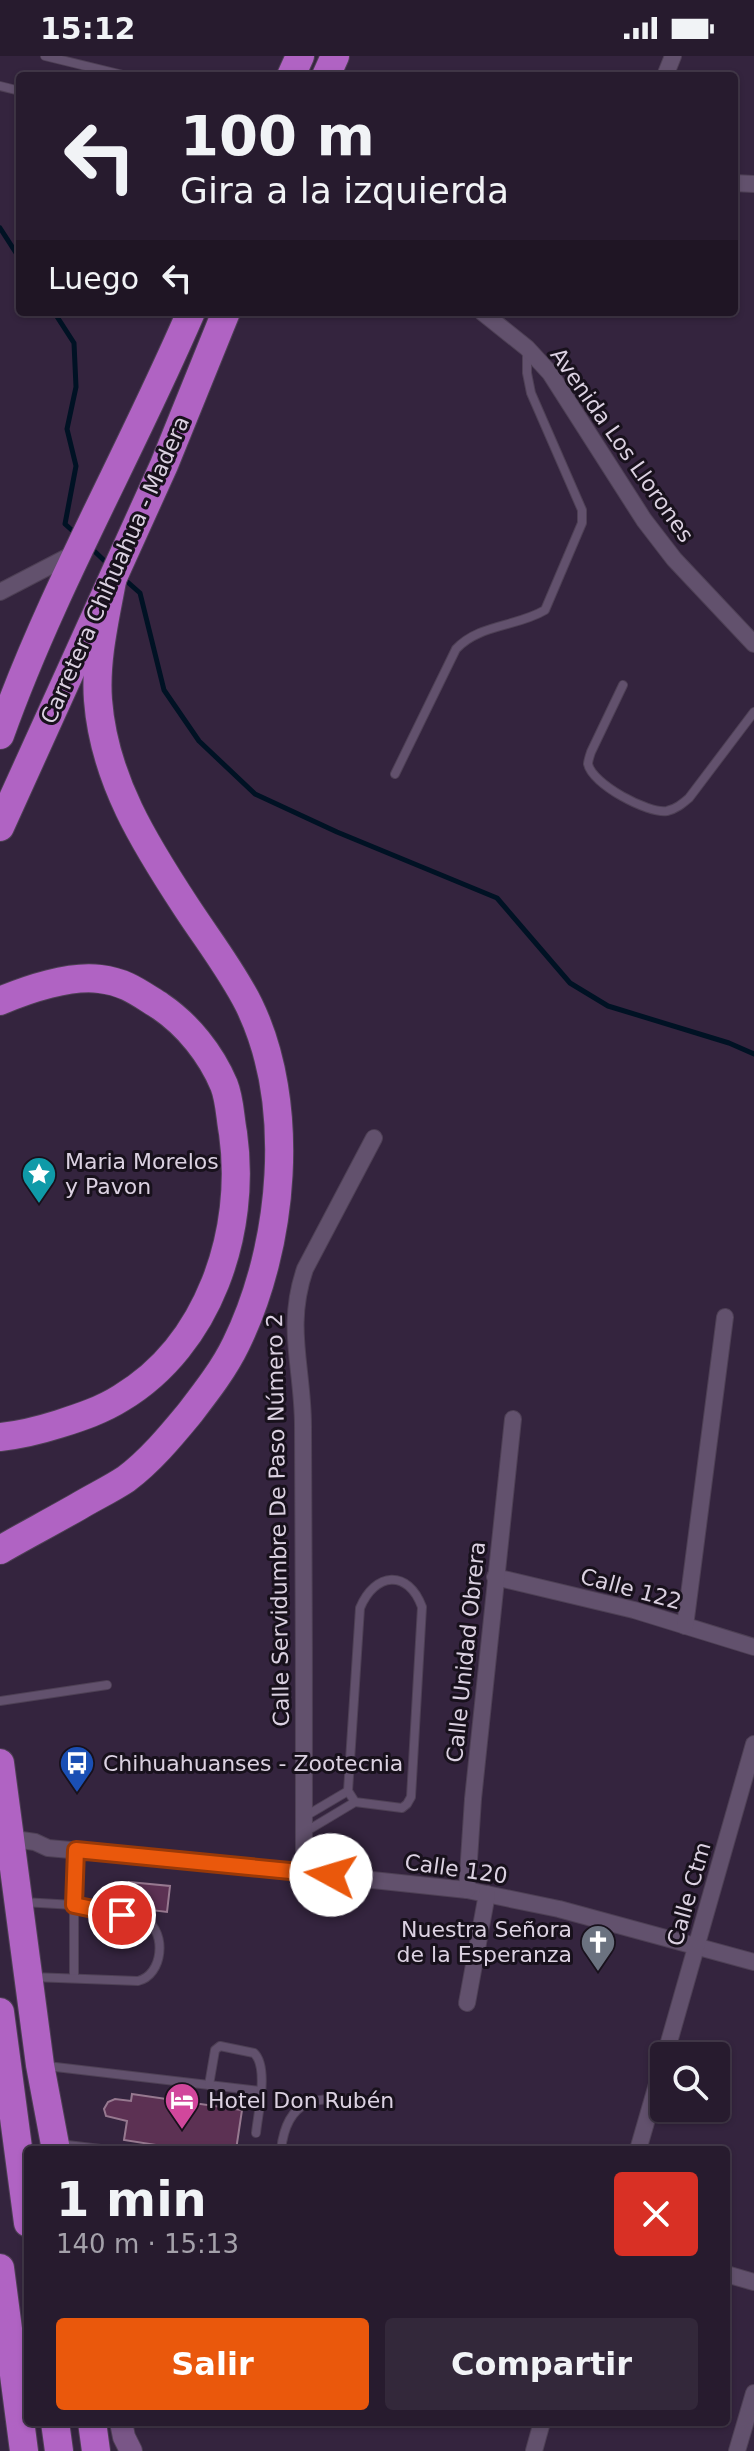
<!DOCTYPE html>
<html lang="es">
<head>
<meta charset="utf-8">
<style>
	:root { --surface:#271b2e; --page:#33283a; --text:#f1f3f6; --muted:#a4a1aa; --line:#43394a; --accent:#ea580c }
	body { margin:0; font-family:"DejaVu Sans",sans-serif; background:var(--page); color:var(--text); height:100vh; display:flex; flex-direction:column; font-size:30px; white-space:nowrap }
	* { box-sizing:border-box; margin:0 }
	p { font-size:26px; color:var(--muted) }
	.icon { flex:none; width:44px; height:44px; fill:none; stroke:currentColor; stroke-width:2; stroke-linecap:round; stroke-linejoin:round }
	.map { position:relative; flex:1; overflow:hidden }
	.panel { position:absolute; left:24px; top:2090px; width:706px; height:280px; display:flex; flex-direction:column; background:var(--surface); border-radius:8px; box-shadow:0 2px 6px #0004,0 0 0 2px var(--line) }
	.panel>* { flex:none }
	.top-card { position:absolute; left:16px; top:16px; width:722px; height:244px; border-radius:8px; box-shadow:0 2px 6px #0004,0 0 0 2px var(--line); background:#271b2e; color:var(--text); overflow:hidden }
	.tools { position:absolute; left:650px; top:1986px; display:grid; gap:16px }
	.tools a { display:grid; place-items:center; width:80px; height:80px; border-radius:8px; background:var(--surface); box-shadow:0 2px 6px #0004,0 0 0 2px var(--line); font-size:40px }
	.pin { position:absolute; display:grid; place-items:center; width:68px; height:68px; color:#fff; margin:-34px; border:4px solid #fff; border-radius:50%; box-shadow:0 2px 8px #0007 }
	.me { position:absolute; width:88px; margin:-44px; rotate:276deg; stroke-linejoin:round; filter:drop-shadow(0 0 6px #0008) }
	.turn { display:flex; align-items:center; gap:28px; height:168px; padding:0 32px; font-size:36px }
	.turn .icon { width:104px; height:104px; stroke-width:2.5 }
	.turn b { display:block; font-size:56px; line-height:68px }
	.then { display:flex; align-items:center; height:76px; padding:0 32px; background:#0003; gap:16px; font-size:30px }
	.round { display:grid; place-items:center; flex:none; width:84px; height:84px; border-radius:8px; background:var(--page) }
	.head { display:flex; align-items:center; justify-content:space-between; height:136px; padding:0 32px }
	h1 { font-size:48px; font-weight:600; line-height:60px }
	.primary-button { display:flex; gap:16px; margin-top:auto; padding:16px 32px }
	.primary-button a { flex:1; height:92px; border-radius:8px; background:var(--accent); color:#fff; font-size:32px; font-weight:600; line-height:92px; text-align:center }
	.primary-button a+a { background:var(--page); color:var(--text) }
	.status { display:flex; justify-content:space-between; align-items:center; height:56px; padding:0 40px; background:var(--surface); direction:ltr }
	.status svg { height:22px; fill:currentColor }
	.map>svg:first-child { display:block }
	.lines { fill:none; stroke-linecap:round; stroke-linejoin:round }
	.stream { stroke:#001224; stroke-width:5 }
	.building { fill:#5c3153; stroke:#977990; stroke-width:2 }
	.lane-casing { stroke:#4e4055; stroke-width:10 }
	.street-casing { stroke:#4e4055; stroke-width:18 }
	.secondary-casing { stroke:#4e4055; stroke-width:24 }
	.highway-casing { stroke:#4e4055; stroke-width:30 }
	.lane { stroke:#62516d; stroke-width:8 }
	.street { stroke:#62516d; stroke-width:16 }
	.secondary { stroke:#795687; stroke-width:22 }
	.highway { stroke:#b063c3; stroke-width:28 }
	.route-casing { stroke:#983908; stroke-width:20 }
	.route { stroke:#ea580c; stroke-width:14 }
	.labels { text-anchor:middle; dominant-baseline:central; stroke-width:6; stroke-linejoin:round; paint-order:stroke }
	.street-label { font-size:22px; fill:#dbd1e1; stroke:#18111c }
	.poi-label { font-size:22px; fill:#dbd1e1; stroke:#18111c; text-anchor:start }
</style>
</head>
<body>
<div class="status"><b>15:12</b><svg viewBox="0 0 49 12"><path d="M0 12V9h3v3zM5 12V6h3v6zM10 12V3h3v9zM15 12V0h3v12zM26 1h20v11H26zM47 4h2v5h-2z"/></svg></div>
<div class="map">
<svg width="754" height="2395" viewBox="0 0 754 2395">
	<rect width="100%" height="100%" fill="#34243e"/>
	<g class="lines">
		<g class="stream">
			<polyline points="0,172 20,203"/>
			<polyline points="54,256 74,287 76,331 67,373 76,410 65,468 75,477"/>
			<polyline points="91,492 110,510"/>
			<polyline points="123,522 140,537 164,634 199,685 255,738 337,776 497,842 570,927 608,950 729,987 754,998"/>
		</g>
	</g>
	<g class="building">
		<polygon points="129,1826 170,1830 167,1856 135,1852 127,1841"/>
		<polygon points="132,2038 242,2054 236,2094 188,2094 124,2084 127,2065 106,2060 104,2053 108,2046 115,2043 131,2045"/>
	</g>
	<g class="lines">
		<g class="lane-casing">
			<g id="lane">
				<polyline points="45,0 127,20"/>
				<polyline points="0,30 20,35"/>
				<path d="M623,629L591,696C590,699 588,705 588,708C592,728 648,758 667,755C676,753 682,748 689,742L754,656"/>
				<path d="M395,718L456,593C479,568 517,571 545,554L582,467V454L531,337L527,317V293"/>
				<polyline points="0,1645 107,1629"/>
				<polyline points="304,1761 348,1735"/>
				<path d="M305,1776L355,1746L402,1752L407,1748L411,1741L422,1551C408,1513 375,1516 360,1552L348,1735L355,1746"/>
				<polyline points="23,1846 74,1849 74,1921"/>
				<path d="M32,1921L138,1925C163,1919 167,1877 146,1864L74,1849L76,1795"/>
				<polyline points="47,2010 261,2035"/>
				<path d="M209,2029L215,1994L220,1990L254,1997C269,2011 258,2057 256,2077"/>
				<polyline points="59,2088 109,2094"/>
				<path d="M281,2094C287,2040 317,2041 362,2044"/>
			</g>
		</g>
		<g class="street-casing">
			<g id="street">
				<polyline points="665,20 673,0"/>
				<polyline points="734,127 754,128"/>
				<polyline points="482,256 527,292 550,317 644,464 674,503 754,588"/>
				<polyline points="0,536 75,497"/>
				<polyline points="495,1521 634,1554 754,1591"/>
				<polyline points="685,1570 725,1261"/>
				<polyline points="8,1782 35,1786 48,1792 183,1804 467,1834 559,1853 754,1906"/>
				<path d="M304,1816C305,1667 303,1519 303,1370C303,1312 285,1271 305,1213L374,1082"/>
				<polyline points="467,1834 473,1743 513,1363"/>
				<polyline points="467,1947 487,1838"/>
				<polyline points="665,2000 754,1688"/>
				<polyline points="638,2094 664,2004"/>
				<polyline points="726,2218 754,2226"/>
				<polyline points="534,2395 542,2366"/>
				<polyline points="737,2395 754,2337"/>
			</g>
		</g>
		<g class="secondary-casing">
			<polyline id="secondary" points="121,2366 124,2381 131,2395"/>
		</g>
		<g class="highway-casing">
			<g id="highway">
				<polyline points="291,20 300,0"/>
				<polyline points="326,20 335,0"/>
				<path d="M0,679C52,533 130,398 191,256"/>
				<polyline points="0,771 164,409 226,256"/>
				<path d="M0,945C28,933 70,919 100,923C126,926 139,937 160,950C188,969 211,998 224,1029C230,1044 230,1062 233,1077C247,1176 209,1289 121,1342C102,1354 81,1361 59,1368C40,1374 21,1379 0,1381"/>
				<path d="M0,1494C26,1479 53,1465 79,1450C94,1441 111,1433 126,1423C150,1405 170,1381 189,1358C206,1336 224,1313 236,1288C284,1190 297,1048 249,949C232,915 208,884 187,852C145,788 104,723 98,644C95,605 105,563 112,525"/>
				<polyline points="0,1707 40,2009 56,2094"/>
				<polyline points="0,1956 28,2167"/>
				<polyline points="0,2212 24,2395"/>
				<polyline points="55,2366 59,2395"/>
				<polyline points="92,2366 96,2395"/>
			</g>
		</g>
		<use href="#lane" class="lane"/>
		<use href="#street" class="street"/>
		<use href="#secondary" class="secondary"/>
		<use href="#highway" class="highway"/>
	</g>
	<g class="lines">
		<g class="route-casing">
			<polyline id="route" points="122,1859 74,1849 76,1794 331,1819"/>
		</g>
		<use href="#route" class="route"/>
	</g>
	<defs>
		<g id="sight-pin" transform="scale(1.8)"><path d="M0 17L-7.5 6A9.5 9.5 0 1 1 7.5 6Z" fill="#0f9aa8" stroke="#18111c"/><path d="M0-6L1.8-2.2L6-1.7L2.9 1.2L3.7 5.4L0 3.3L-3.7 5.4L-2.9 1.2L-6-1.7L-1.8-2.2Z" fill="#fff"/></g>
		<g id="bus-pin" transform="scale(1.8)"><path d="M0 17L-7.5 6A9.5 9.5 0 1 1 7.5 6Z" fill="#1a4fb4" stroke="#18111c"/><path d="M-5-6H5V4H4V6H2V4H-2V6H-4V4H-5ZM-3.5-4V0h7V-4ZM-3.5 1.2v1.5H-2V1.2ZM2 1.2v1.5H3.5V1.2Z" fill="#fff"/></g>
		<g id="church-pin" transform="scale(1.8)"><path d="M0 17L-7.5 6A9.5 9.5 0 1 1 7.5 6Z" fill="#6b7280" stroke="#18111c"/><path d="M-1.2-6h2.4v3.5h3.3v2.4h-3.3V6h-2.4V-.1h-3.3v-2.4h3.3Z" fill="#fff"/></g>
		<g id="hotel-pin" transform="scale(1.8)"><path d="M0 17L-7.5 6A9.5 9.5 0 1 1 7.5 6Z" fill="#d1479c" stroke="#18111c"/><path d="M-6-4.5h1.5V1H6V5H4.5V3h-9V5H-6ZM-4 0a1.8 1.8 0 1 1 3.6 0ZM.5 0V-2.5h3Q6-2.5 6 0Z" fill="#fff"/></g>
	</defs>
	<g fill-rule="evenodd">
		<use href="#sight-pin" x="39" y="1118"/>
		<use href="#bus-pin" x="77" y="1707"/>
		<use href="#church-pin" x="598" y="1886"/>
		<use href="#hotel-pin" x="182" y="2044"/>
	</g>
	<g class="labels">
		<g class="street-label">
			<text transform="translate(622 389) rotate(55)">Avenida Los Llorones</text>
			<text transform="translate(115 514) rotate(-66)">Carretera Chihuahua - Madera</text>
			<text transform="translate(278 1464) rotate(-91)">Calle Servidumbre De Paso Número 2</text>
			<text transform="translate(631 1533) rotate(15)">Calle 122</text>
			<text transform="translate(466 1596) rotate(-84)">Calle Unidad Obrera</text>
			<text transform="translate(456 1813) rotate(8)">Calle 120</text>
			<text transform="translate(689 1838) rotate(-74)">Calle Ctm</text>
		</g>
		<g class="poi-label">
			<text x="65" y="1105">Maria Morelos<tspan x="65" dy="25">y Pavon</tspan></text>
			<text x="103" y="1707">Chihuahuanses - Zootecnia</text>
			<text x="572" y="1873" text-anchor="end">Nuestra Señora<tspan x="572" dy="25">de la Esperanza</tspan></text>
			<text x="208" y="2044">Hotel Don Rubén</text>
		</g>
	</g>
</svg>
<div class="tools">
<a><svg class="icon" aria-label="search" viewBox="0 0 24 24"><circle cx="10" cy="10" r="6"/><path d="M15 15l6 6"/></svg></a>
</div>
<div class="pin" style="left:122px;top:1859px;background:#d93025"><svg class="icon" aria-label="arrive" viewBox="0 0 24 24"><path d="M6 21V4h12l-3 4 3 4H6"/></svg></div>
<svg class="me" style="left:331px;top:1819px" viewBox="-20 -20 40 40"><circle r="19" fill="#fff"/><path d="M0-13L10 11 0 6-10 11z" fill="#ea580c"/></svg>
<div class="top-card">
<div class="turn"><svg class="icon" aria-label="left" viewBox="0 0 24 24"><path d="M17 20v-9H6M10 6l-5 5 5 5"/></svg><div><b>100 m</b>Gira a la izquierda</div></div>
<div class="then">Luego<svg class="icon" aria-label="left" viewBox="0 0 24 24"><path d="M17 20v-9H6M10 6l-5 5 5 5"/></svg></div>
</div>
<section class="panel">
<div class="head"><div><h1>1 min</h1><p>140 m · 15:13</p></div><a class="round" style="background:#d93025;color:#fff"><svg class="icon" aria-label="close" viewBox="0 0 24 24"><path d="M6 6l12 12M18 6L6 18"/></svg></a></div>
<div class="primary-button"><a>Salir</a><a>Compartir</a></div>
</section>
</div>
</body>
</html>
